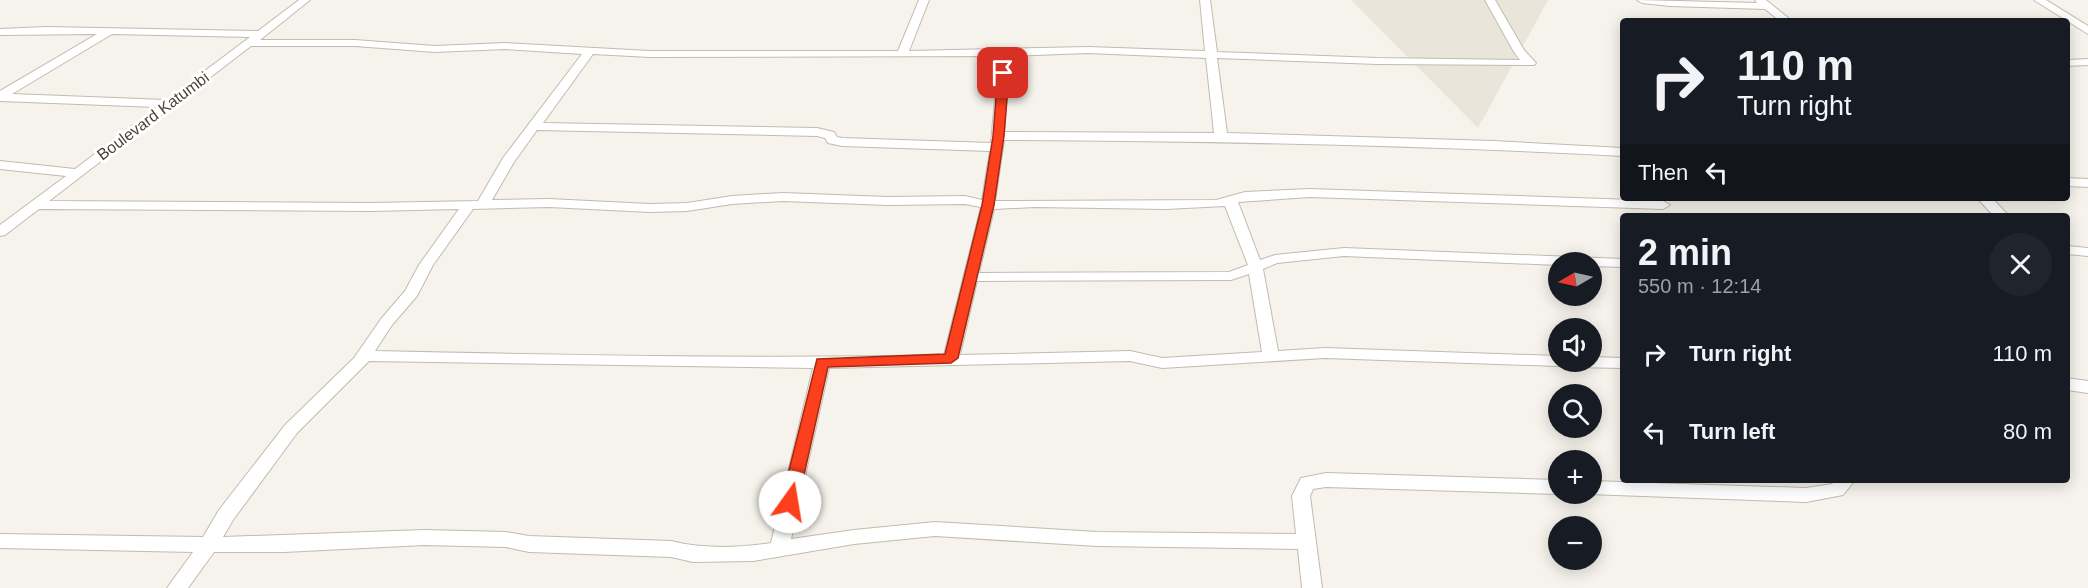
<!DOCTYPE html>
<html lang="en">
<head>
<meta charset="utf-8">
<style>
	:root { --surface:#171b24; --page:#20242c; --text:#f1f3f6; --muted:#9ea1a6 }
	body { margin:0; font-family:Helvetica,sans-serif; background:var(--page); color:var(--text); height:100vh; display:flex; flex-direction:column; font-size:22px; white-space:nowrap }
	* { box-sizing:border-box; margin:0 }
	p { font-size:20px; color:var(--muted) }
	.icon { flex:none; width:33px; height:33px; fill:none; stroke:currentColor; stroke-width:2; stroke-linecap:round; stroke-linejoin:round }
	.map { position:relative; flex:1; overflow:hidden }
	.panel { position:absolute; left:1620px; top:213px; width:450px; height:270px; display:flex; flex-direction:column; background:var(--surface); border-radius:6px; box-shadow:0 3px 15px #0003 }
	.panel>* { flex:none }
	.banner { position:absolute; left:1620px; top:18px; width:450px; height:183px; border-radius:6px; box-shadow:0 3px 15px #0003; background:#171b24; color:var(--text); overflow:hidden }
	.needle { width:39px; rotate:261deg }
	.controls { position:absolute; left:1548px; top:252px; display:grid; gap:12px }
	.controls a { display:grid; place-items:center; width:54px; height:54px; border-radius:50%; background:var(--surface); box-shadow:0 3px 15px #0003; font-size:30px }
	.pin { position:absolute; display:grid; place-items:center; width:51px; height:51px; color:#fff; margin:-26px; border-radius:12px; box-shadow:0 3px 9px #0006 }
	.me { position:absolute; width:66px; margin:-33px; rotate:13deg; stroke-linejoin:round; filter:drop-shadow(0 0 4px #0008) }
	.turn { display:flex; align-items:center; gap:21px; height:126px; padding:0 18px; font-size:27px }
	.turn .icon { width:78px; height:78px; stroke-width:2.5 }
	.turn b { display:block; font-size:42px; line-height:51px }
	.then { display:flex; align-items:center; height:57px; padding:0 18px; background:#0003; gap:12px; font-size:22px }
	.round { display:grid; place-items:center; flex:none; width:63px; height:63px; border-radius:32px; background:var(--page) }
	.overview { display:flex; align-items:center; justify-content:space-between; height:102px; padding:0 18px }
	h1 { font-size:36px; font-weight:700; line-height:45px }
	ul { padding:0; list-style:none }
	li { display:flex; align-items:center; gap:18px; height:78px; padding:0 18px }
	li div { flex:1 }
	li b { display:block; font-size:22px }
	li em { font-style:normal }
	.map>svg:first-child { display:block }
	.residential { fill:#eae5da }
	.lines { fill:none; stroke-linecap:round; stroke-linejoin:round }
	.minor-casing { stroke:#c2bbae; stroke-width:2 }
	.minor { fill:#fff; fill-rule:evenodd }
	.route { fill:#fc3f1d; stroke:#a42913; stroke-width:1.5 }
	.labels { text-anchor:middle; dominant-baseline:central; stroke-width:6; stroke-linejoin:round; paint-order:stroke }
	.street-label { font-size:16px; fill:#4b4439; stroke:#fff }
</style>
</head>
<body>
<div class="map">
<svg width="2088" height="588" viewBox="0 0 2088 588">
	<rect width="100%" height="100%" fill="#f6f3ec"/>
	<polygon class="residential" points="1351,0 1548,0 1478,128"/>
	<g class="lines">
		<g class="minor-casing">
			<g id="minor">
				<path d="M299,0H310L260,40H355L435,46L505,43L650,51H898L919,0H929L909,51L1088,47L1205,51L1200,0H1210L1217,52L1377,58L1520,60L1514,52L1485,0H1495L1524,50L1536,63L1534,65L1377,64L1217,58L1227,133L1493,141L1623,148V156C1417,145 1210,141 1004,140L995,201L1216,200L1245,192L1310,189L1663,201L1670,205L1663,209L1310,197L1238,202L1260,260L1275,255L1344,248L1623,259V267L1592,266V262H1558V265L1344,256L1277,263L1263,269L1278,351L1325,348L1558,356V362H1566L1558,366L1325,358L1162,368L1130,361L829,368L791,539L854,530L935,522L1097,532L1296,534L1292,496L1301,478L1326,473L1558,480V494L1326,487L1313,489L1310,496L1322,588H1302L1298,549L1097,546L935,536L854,544L753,561L693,562L671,557L529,552L506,547L424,545L284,552H214L188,588H167L193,552L0,548V534L203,537L219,510L285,425L354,358L381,319L405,291L419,265L459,209L371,211L39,209L5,235L0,236V225L66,176L0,169V161L75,169L157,107L0,101V91L97,34L0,35V29L46,27L258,31ZM112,34L250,37L166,100L12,94ZM251,46H355L435,52L505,49L582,54L503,158L478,201L371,203L49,201ZM1088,53L1206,58L1214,133L1004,132L1010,56ZM593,54L650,57L999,56L991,143L842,138L837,137L834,132L817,128L543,123ZM537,130L817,136L825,138L828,143L842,146L990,151L982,200L965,196L888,197L783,193L732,196L687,203L650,204L549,199L492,200L514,162ZM783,201L888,205L965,204L981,207L944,355C754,359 565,355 375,351L392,325L417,296L433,265L473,209L549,207L650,212L687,211L732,204ZM1225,206L1248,265L1229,272L979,273L994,209L1034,207L1166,209ZM1249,274L1262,352L1162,358L1130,351L960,355L977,281L1231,280ZM369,361L813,368L771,543C738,548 703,549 671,541L529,536L506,532L424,530L223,537L233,520L297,433Z"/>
				<polygon points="1637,0 1757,3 1755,0 1766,0 1792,21 1780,21 1765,9 1670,6 1642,3"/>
				<polygon points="2034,0 2046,0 2088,26 2088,34"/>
				<polygon points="2088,59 2088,65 2067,66 2067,60"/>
				<polygon points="2067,178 2088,179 2088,187 2067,186"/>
				<polygon points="1977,198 1992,198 2009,216 1994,216"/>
				<polygon points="2067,246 2088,248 2088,256 2067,254"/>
				<polygon points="1592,357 1623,358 1623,368 1574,367 1568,366 1566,362 1592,362"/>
				<polygon points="2067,378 2088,381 2088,393 2067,390"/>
				<polygon points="1835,480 1855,480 1843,495 1806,502 1588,494 1592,494 1592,481 1806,488 1832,484"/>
			</g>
		</g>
		<use href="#minor" class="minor"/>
	</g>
	<polygon class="route" points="1003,70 1009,73 1004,136 994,205 958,358 951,363 828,367 798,502 796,507 790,509 784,507 781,502 817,359 945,354 982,205 993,136 998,73"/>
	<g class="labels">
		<g class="street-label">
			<text transform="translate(153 116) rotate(-37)">Boulevard Katumbi</text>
		</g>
	</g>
</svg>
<div class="controls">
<a><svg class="needle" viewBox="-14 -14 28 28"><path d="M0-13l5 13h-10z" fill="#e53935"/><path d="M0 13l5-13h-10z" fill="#9ea1a6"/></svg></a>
<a><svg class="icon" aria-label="sound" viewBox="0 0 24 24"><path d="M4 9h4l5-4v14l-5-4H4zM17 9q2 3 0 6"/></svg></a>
<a><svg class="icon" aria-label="search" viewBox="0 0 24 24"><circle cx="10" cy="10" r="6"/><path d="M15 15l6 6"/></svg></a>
<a>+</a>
<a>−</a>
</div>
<div class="pin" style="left:1003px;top:73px;background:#d93025"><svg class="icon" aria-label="arrive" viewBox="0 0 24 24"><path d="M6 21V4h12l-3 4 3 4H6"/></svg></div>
<svg class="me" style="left:790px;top:502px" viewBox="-20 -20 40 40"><circle r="19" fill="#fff"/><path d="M0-13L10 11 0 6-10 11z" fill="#fc3f1d"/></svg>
<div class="banner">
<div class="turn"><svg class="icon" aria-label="right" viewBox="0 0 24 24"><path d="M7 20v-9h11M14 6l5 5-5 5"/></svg><div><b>110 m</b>Turn right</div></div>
<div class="then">Then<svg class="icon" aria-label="left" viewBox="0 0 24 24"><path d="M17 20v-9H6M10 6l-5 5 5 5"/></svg></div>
</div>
<section class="panel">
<div class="overview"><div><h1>2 min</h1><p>550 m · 12:14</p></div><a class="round"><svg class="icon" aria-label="close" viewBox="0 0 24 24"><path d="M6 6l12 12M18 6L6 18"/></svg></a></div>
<ul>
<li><svg class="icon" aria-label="right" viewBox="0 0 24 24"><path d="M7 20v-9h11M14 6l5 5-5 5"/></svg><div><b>Turn right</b></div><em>110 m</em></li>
<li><svg class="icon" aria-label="left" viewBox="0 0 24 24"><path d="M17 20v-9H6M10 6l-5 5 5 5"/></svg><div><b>Turn left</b></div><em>80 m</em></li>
</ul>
</section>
</div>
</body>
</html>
